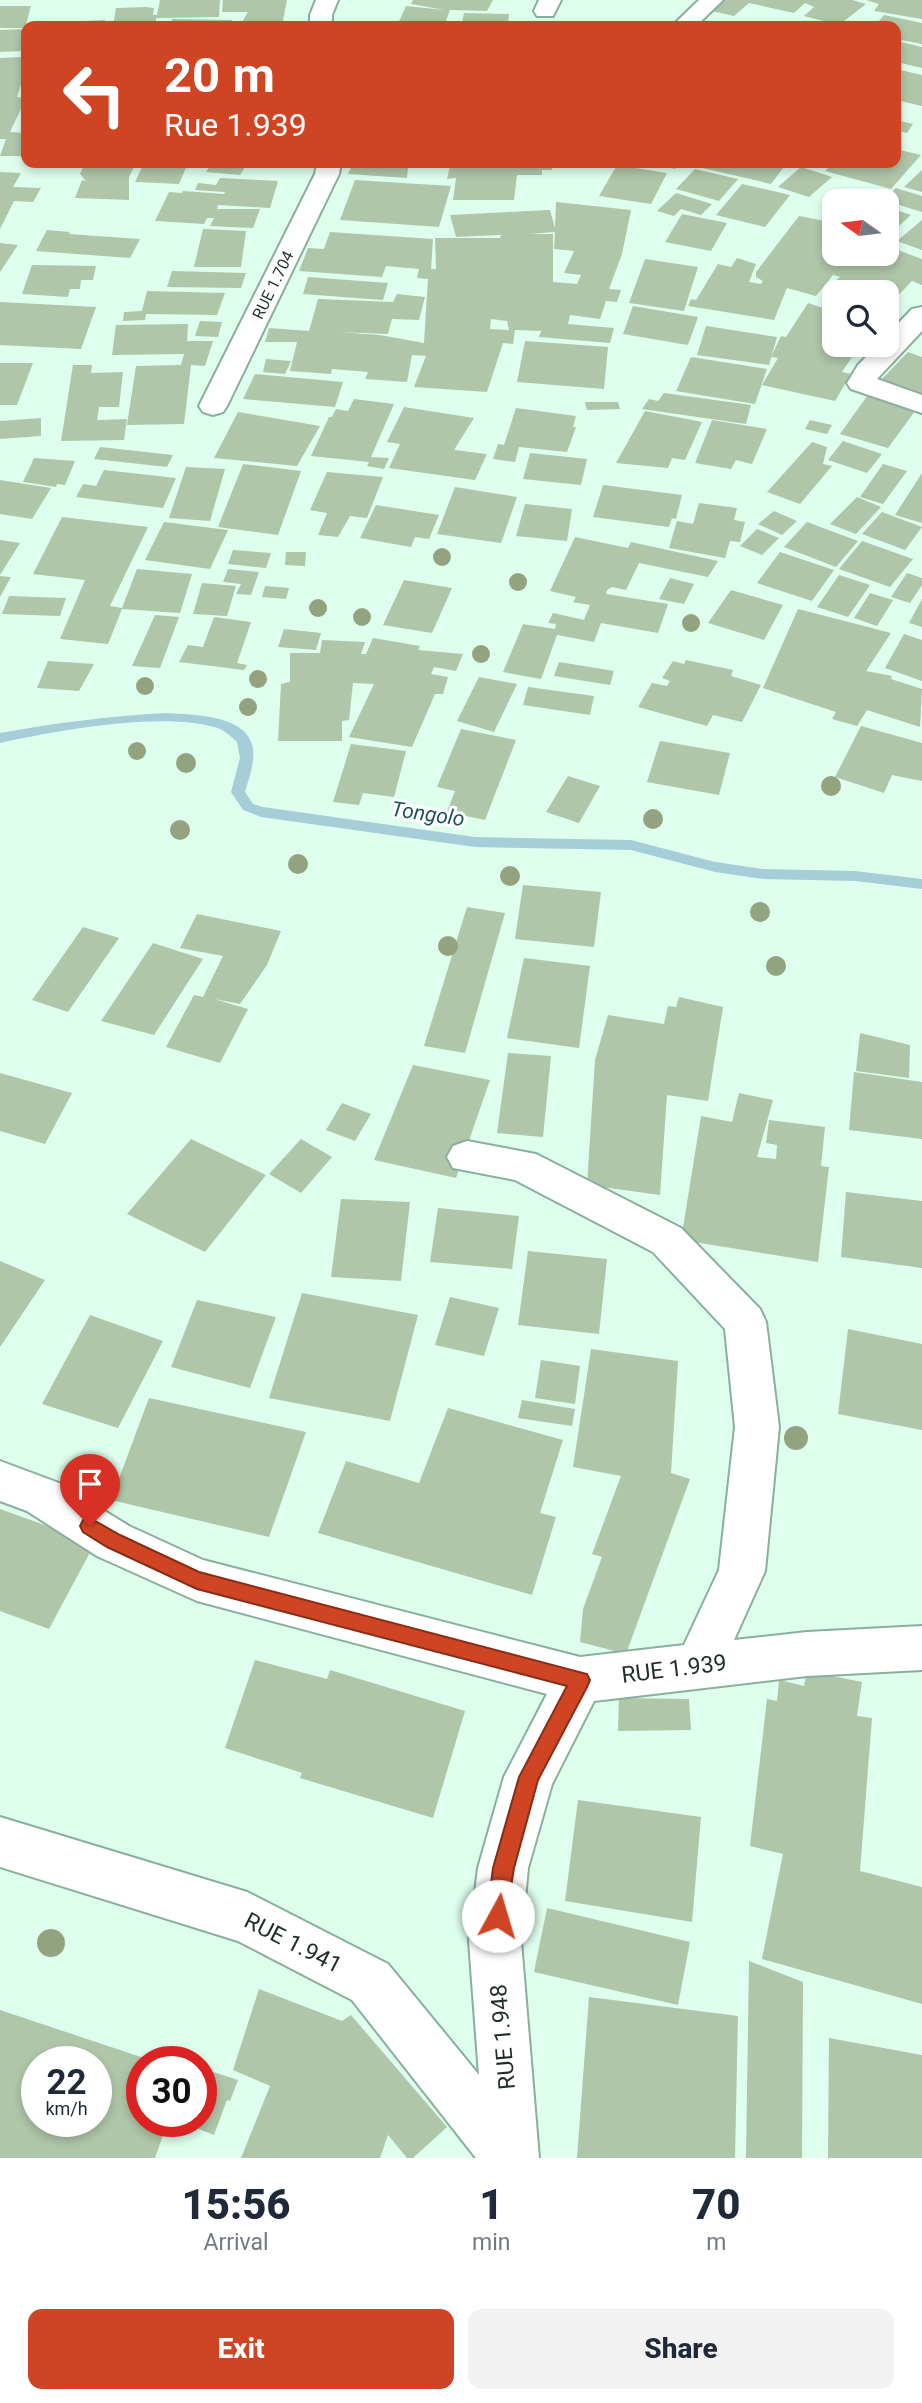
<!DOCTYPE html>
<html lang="en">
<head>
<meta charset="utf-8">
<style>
	:root { --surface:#fff; --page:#f2f2f3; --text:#1f2937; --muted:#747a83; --accent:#cf4524 }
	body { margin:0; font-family:Roboto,sans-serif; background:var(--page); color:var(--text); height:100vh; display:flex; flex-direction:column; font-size:26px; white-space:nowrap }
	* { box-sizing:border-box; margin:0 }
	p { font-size:23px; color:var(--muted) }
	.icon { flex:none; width:38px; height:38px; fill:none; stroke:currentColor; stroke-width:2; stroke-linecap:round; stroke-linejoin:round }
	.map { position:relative; height:2158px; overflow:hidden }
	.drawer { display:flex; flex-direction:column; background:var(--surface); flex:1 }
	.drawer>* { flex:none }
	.banner { position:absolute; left:21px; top:21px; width:880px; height:147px; border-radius:14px; box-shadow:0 4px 10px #0003; background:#cf4524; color:#fff; overflow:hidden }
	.needle { width:46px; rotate:284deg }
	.tools { position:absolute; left:822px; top:189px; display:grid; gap:14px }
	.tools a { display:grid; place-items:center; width:77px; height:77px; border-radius:14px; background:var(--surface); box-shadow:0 4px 10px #0003; font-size:35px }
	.speed { position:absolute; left:21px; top:2046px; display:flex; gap:14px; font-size:35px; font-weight:700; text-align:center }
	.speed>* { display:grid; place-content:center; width:91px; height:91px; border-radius:50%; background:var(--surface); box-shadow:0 4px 10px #0003; line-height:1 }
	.speed small { font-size:18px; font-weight:400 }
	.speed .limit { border:10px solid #d22; background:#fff; color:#111 }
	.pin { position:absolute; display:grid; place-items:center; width:60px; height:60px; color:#fff; margin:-72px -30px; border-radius:50% 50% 50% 0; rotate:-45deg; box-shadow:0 0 7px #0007 }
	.pin .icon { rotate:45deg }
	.me { position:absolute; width:77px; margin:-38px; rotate:6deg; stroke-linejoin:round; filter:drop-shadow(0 0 5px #0008) }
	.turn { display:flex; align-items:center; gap:24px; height:147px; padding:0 28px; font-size:32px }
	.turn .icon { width:91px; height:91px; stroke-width:2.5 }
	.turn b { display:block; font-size:49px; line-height:60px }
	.eta { display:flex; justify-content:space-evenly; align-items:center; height:119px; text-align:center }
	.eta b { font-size:42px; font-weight:800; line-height:49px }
	.primary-button { display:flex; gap:14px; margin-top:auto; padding:14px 28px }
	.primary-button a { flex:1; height:80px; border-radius:14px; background:var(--accent); color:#fff; font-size:28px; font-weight:800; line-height:80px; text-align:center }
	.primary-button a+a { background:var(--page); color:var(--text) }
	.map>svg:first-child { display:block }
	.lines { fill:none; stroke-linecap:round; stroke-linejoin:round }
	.stream { fill:#a6ced9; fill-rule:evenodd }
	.building { fill:#afc6a8; fill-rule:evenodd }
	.street-casing { stroke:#89af9d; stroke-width:4 }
	.street { fill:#fff; fill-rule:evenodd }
	.tree { fill:#93a37f }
	.route { fill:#cf4524; stroke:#872d17; stroke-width:2 }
	.labels { text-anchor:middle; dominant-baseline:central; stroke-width:6; stroke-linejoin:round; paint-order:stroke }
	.far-street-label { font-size:16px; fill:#1f2f28; stroke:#fff }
	.water-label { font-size:21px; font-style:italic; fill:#1c525f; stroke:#fff }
	.near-street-label { font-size:23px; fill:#1f2f28; stroke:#fff }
</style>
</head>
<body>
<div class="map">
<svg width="922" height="2158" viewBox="0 0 922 2158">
	<rect width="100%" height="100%" fill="#defeee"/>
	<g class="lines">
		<path class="stream" d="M166,713C192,715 247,714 253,748C255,763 249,778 245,792L253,804L263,807L475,837L631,840L715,862L763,869L855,871L922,879V889L855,881L763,879L715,872L631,850L475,847L261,817L243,810L231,792L240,758L237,742C232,737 226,732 220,729C167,710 56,731 0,743V733C55,723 110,716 166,713Z"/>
	</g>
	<g class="building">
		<polygon points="160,0 220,0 219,17 156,18 156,26 113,26 116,8 146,7 154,8 153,15 157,15"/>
		<polygon points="223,0 287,0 282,26 240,26 248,12 222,12"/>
		<polygon points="413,0 493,0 487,11 450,10 444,26 397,26 406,6 445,10 411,4"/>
		<polygon points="706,0 852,0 866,4 839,25 804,16 814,7 805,3 794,13 749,3 734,16 698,8"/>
		<polygon points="866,0 922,0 922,19 874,11 879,4"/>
		<polygon points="0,6 31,6 25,28 0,28"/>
		<polygon points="464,13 509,14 508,26 466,26 467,23 462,23"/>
		<polygon points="884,15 922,23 922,44 896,39 896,26 875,26"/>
		<polygon points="172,19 232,20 231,26 171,26"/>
		<polygon points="105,20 105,26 61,26 61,22"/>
		<polygon points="26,29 25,51 0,52 0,30"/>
		<polygon points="896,41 922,47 922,68 896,62"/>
		<polygon points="21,57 22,81 17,97 26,98 10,132 26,133 26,156 0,156 6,139 0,139 0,58"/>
		<polygon points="896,69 922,75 922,106 896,100"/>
		<polygon points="896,120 913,124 907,133 896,130"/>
		<polygon points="896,149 921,155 891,189 825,171 833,163 896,163"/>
		<polygon points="85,163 136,163 129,177 129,200 75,198 82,180 86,181 80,174"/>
		<polygon points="144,163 188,163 179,184 135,182"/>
		<polygon points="212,163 245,167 240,175 206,172"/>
		<polygon points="353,163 552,163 552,170 542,170 542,175 517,175 514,200 453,200 456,178 447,179 450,166 418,165 418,168 408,167 407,178 348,174"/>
		<polygon points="650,163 680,163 675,169"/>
		<polygon points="697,163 787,163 771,184 694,166"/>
		<polygon points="617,165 667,173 651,204 599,196"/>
		<polygon points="801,167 832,177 809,197 778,187"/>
		<polygon points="695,169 738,179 719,201 676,189"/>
		<polygon points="922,170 922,192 904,187"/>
		<polygon points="0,172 21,173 13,187 41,188 33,202 14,201 0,229"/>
		<polygon points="220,178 278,181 270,208 218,205 217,209 260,209 253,228 210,226 214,218 207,218 204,224 155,221 169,192 182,193 183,191 224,194 225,192 195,190 198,183 216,185"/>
		<polygon points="355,180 451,186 439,227 340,220"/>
		<polygon points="742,184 790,195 765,227 716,215"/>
		<polygon points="896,188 922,196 922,212 883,200"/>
		<polygon points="676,193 712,204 701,215 681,209 674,216 657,211"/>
		<polygon points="841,193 866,201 835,201 835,215 822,211"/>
		<path d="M556,202L631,210L622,254L609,289L621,290L617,302L606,301L600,319L570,315L568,324L614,328L610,343L539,337L541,331L515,330L513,344L503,343L487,392L414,387L426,356L412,355L407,382L365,379L368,372L332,369L331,374L290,371L297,342H265L269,328L309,331L318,299L393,302L397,294L425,297L419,320L392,319L388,334L338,332L380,335L424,343L428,279L417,278L419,269L386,266L382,277L299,271L308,248L324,249L330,232L433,239L431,269H436L435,238H500L501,235L456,237L450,215L550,210L555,228ZM555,232L554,249L574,251L564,273L581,275L577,284L553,282V234H529ZM491,319L507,321L509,330L490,329Z"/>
		<polygon points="887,207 911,215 891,233 887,232"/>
		<polygon points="682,214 727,223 711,251 665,242"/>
		<polygon points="799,216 835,223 835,254 887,254 887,246 922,259 922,285 912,281 891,303 895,305 887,313 887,292 835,292 835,297 822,292 840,277 833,275 816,296 787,288 774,320 688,306 691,299 696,300 718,264 731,267 737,258 756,264 749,282 761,284 763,281 756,277 756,272"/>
		<polygon points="922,220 922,250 897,241"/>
		<polygon points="203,229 246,231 241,267 194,267"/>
		<polygon points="47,230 70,232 69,234 140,239 130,258 36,251"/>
		<polygon points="0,243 18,245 0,272"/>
		<polygon points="645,259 698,267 684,311 629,303"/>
		<polygon points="32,265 96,266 93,280 81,280 80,289 70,289 68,297 22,294"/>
		<polygon points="172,271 246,273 241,288 167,287"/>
		<polygon points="308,277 388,283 383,300 303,294"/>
		<polygon points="147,291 225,293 217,315 146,314 145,320 123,321 124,312 142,311"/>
		<polygon points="0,302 96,307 81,349 0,345"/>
		<polygon points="808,303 835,312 835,345 860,345 842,372 851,374 835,401 762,385 778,358 771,357 781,336 786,337"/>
		<polygon points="633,306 698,317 688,345 623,334"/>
		<polygon points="200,321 222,322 218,337 195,336"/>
		<polygon points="188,324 187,341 213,341 205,366 191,365 184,424 127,425 136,366 181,365 184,354 112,355 116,325"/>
		<polygon points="706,326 777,337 769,365 697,355"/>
		<polygon points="525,341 608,347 604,389 517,382"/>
		<polygon points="908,352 922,357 922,395 881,380"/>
		<polygon points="691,357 767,369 755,404 676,391"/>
		<polygon points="266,359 291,361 285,374 263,372"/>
		<polygon points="0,363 33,363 17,405 0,405"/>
		<polygon points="73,365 92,365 91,373 123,372 119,407 99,407 97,420 127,419 124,440 61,441"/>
		<polygon points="255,374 343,382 335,407 243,399"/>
		<polygon points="870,392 918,407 888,448 840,434"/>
		<polygon points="664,393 751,405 746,424 642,409 649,399 658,401"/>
		<polygon points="354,399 394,404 371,457 389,458 384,469 367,466 369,462 311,456 329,417 332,417 336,409 348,411"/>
		<polygon points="585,402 618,402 620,409 587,410"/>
		<polygon points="404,407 474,418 454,450 487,454 475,480 389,468 400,444 387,442"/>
		<polygon points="516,408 576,416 573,427 576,427 567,452 519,447 515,462 493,459 498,444 504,445"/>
		<polygon points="645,411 702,422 685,460 672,458 668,468 616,463"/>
		<polygon points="238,412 320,426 297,466 214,458"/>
		<polygon points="41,418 41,436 0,439 0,421"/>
		<polygon points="712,420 767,429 752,464 736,460 731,469 695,463"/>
		<polygon points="810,420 832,425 827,434 805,429"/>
		<polygon points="843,441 882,454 867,473 828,460"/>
		<polygon points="812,442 827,447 823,464 832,466 800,504 767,492"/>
		<polygon points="100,447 173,455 167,467 94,459"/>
		<polygon points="530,453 587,459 581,485 523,479"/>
		<polygon points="34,458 75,461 65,485 57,484 56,487 23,482"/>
		<polygon points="243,464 301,471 278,535 218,527"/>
		<polygon points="883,464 907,471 883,504 860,497"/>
		<polygon points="186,467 225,469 210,521 169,518"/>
		<polygon points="104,470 176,478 163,508 76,497 83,484 96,486"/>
		<polygon points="327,472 383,477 367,518 350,516 338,537 318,535 327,513 310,510"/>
		<polygon points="922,473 922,523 895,515"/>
		<polygon points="0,480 51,488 32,519 0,514"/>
		<polygon points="603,485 682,495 676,519 672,518 669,527 593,517"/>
		<polygon points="455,487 517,497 501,543 437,534"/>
		<polygon points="857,497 881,507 856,534 830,524"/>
		<polygon points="699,503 737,508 734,520 745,522 740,542 730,541 725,558 669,548 677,521 693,524"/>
		<polygon points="525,504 572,509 567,541 516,536"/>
		<polygon points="376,505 439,515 429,539 415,537 411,547 360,538"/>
		<polygon points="774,511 797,521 782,535 758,524"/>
		<polygon points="882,512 922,527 905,550 862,534"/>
		<polygon points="62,517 148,527 110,606 122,608 137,569 192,574 180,613 122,609 108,644 60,639 85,580 33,574"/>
		<polygon points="164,522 228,530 210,569 145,560"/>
		<polygon points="807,522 858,541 836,567 784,547"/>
		<polygon points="757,529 779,538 762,555 740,546"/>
		<polygon points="575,537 628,548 631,542 718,561 708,577 639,563 626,590 612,587 607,590 606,594 668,604 658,633 601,623 594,642 557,635 541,679 503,672 523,624 555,629 556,624 548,623 553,613 584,620 590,605 573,602 576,597 550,591"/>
		<polygon points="0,540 20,543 0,575"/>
		<polygon points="862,541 913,559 890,587 839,569"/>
		<polygon points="233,550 271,553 266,568 228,564"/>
		<polygon points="286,552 306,552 305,566 285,565"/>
		<polygon points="780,552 834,570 812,601 757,583"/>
		<polygon points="228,569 259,572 251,595 236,594 241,584 223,582"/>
		<polygon points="907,573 922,578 922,585 910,603 891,597"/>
		<polygon points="839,575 870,585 848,617 817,607"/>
		<polygon points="0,576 11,577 0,597"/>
		<polygon points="670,578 694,584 684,604 659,599"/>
		<polygon points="404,580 452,588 432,633 383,625"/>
		<polygon points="202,583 236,586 227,616 193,614"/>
		<polygon points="265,586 289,588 286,599 262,597"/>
		<polygon points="731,590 783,605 764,640 708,623"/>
		<polygon points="870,593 893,600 877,626 854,618"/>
		<polygon points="9,596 66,598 60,616 2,614"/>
		<polygon points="922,599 922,627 909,623"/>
		<polygon points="798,609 891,633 866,671 892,676 891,679 922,689 920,727 867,710 857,726 832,719 836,712 763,688"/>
		<polygon points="155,615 179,617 160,668 132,666"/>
		<polygon points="214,617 251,622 237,663 247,665 244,670 179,662 188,645 203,647"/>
		<polygon points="284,629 321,633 316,650 278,647"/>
		<polygon points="904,634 922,640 922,681 885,668"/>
		<polygon points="373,638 420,646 418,650 463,654 456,671 434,667 431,674 448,677 443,694 435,694 412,747 349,737 374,684 353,683 349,720 342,721 342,741 278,741 281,684 290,682 290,653 320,653 322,640 365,642 361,654 366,654"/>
		<polygon points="686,660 733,670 731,676 761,685 742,722 713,715 707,726 638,707 652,683 667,686 670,681 662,678 673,661 684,664"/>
		<polygon points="48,661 94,664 79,691 37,688"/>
		<polygon points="559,662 614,671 610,685 554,676"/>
		<polygon points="479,677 517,684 494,732 457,721"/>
		<polygon points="528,687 594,696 590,715 523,705"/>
		<polygon points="861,726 922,743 922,781 892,775 884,793 835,777"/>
		<polygon points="461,729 516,740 485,820 447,812 455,791 437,787"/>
		<polygon points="660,741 730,753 719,795 647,782"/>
		<polygon points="351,744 406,751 394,797 363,793 359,805 333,802"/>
		<polygon points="568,776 600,786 579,823 546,812"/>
		<polygon points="523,885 601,892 594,947 515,939"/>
		<polygon points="467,907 505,913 465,1053 424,1046"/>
		<polygon points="197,914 281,931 267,965 240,1004 214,999 248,1009 220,1063 166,1047 194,995 203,997 223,956 180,948"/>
		<polygon points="83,927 119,938 68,1012 32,1000"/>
		<polygon points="153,943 203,959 154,1035 101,1021"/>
		<polygon points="524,958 590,966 579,1048 507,1038"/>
		<polygon points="679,997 723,1007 708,1101 667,1095 660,1195 587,1185 595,1060 608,1015 664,1024 668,1006 676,1007"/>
		<polygon points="860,1033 910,1045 909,1078 856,1071"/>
		<polygon points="508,1053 551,1056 543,1137 497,1133"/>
		<polygon points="413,1065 490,1080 456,1178 374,1160"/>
		<polygon points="854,1072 922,1082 922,1139 849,1130"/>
		<polygon points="0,1073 72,1093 45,1144 0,1131"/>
		<polygon points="739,1093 773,1100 757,1157 776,1159 777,1145 766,1143 769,1120 825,1127 821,1166 829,1167 818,1262 681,1240 701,1116 732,1122"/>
		<polygon points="342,1103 371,1114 355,1141 326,1130"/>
		<polygon points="191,1139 266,1175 205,1252 127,1214"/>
		<polygon points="301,1139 332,1157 301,1193 269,1174"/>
		<polygon points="846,1192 922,1201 922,1268 841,1257"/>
		<polygon points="341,1199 410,1202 401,1281 331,1277"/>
		<polygon points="438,1208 519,1216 512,1269 430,1262"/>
		<polygon points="528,1251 607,1259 599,1334 518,1325"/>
		<polygon points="0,1261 45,1280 0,1347"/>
		<polygon points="302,1293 418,1315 390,1421 269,1398"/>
		<polygon points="450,1297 499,1308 484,1356 435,1345"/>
		<polygon points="197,1300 276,1317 250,1388 171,1367"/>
		<polygon points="90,1315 163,1341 118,1428 42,1404"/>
		<polygon points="848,1329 922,1344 922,1430 838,1414"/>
		<polygon points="591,1349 678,1361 671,1473 690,1479 626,1654 580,1642 583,1609 602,1557 592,1554 621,1476 573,1467"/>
		<polygon points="541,1360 580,1366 575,1404 535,1398"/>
		<polygon points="149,1398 306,1432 269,1537 111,1500"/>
		<polygon points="522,1400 575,1409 572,1426 518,1418"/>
		<polygon points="448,1408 563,1440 540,1513 556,1517 532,1595 318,1533 346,1461 419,1483"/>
		<polygon points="0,1509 95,1543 49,1629 0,1611"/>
		<polygon points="255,1660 327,1679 330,1670 465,1711 433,1818 300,1778 302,1773 225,1748"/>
		<polygon points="807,1671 862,1682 857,1716 872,1718 860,1871 922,1887 922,2004 762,1959 783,1854 750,1846 767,1699 777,1701 779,1680 804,1686"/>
		<polygon points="619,1698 689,1699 691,1730 618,1731"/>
		<polygon points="578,1800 701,1817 692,1922 565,1901"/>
		<polygon points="547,1908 690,1942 678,2005 534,1972"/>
		<polygon points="749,1961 803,1982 802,2158 746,2158"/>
		<polygon points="259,1989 342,2021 351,2015 447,2127 413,2158 407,2158 388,2135 380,2158 241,2158 270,2086 233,2070"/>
		<polygon points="589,1997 738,2016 735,2158 577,2158"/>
		<path d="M0,2010L153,2061L142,2062V2121H168L155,2158H0ZM37,2062H96V2121H37Z"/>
		<polygon points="829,2038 922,2055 922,2158 828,2158"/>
		<polygon points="210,2071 238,2080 230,2101 227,2100 214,2135 191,2126 193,2121 201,2121 201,2098"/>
	</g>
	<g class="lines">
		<g class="street-casing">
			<g id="street">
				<polygon points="316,0 338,0 332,15 332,26 310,26 310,15"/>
				<polygon points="539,0 561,0 553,16 537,16 534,11"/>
				<polygon points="699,0 723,0 696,26 672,26"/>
				<polygon points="317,163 341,163 339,174 227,406 223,412 213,415 203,412 199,406 315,174"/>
				<polygon points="922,307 922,331 877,379 922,395 922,413 851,389 847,383 858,365 878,345 887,345 887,335 912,309"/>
				<polygon points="467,1141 536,1154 681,1228 760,1309 766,1322 779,1427 765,1571 734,1640 807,1632 922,1626 922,1670 807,1676 594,1701 552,1784 528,1868 521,1941 539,2158 476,2158 352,2000 238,1941 0,1867 0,1817 247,1892 388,1964 479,2075 469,1941 478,1868 504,1777 547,1694 197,1601 97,1556 27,1511 0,1501 0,1461 59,1483 129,1526 203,1560 580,1657 684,1645 719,1570 735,1427 725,1329 653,1252 515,1180 453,1168 447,1157 453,1146"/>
			</g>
		</g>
		<use href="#street" class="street"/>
	</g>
	<g class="tree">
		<circle cx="442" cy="557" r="9"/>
		<circle cx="518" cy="582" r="9"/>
		<circle cx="318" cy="608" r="9"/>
		<circle cx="362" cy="617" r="9"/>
		<circle cx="691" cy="623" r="9"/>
		<circle cx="481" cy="654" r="9"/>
		<circle cx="258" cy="679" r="9"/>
		<circle cx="145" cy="686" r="9"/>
		<circle cx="248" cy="707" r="9"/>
		<circle cx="137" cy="751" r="9"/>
		<circle cx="186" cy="763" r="10"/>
		<circle cx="831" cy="786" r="10"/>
		<circle cx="653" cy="819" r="10"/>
		<circle cx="180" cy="830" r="10"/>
		<circle cx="298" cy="864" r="10"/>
		<circle cx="510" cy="876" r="10"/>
		<circle cx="760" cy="912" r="10"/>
		<circle cx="448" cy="946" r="10"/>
		<circle cx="776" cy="966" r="10"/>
		<circle cx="796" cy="1438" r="12"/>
		<circle cx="51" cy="1943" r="14"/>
	</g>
	<polygon class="route" points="90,1518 120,1535 199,1572 587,1674 590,1680 587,1687 538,1780 514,1868 505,1924 498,1927 490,1924 487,1916 493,1868 519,1777 567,1686 197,1589 107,1547 83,1532 80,1526 83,1520"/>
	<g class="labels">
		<g class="far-street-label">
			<text transform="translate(273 285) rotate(-64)">RUE 1.704</text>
		</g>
		<g class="water-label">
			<text transform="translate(428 814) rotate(8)">Tongolo</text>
		</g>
		<g class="near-street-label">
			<text transform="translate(674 1669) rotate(-7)">RUE 1.939</text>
			<text transform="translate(293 1943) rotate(27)">RUE 1.941</text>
			<text transform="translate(503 2037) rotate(-95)">RUE 1.948</text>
		</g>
	</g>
</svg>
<div class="tools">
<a><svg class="needle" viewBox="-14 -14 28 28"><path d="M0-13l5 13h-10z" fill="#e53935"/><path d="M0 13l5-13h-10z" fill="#747a83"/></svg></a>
<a><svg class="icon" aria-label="search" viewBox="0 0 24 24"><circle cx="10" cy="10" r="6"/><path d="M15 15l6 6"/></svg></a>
</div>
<div class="speed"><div>22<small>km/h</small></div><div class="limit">30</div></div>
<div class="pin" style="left:90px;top:1526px;background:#d93025"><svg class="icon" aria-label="arrive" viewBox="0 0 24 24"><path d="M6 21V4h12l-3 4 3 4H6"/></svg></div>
<svg class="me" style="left:498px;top:1916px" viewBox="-20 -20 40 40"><circle r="19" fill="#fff"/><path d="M0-13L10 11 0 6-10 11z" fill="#cf4524"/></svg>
<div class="banner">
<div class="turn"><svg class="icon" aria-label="left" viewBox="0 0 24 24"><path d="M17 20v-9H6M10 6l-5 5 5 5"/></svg><div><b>20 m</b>Rue 1.939</div></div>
</div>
</div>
<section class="drawer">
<div class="eta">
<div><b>15:56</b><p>Arrival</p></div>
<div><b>1</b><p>min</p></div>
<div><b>70</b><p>m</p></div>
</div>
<div class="primary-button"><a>Exit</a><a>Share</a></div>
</section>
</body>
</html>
